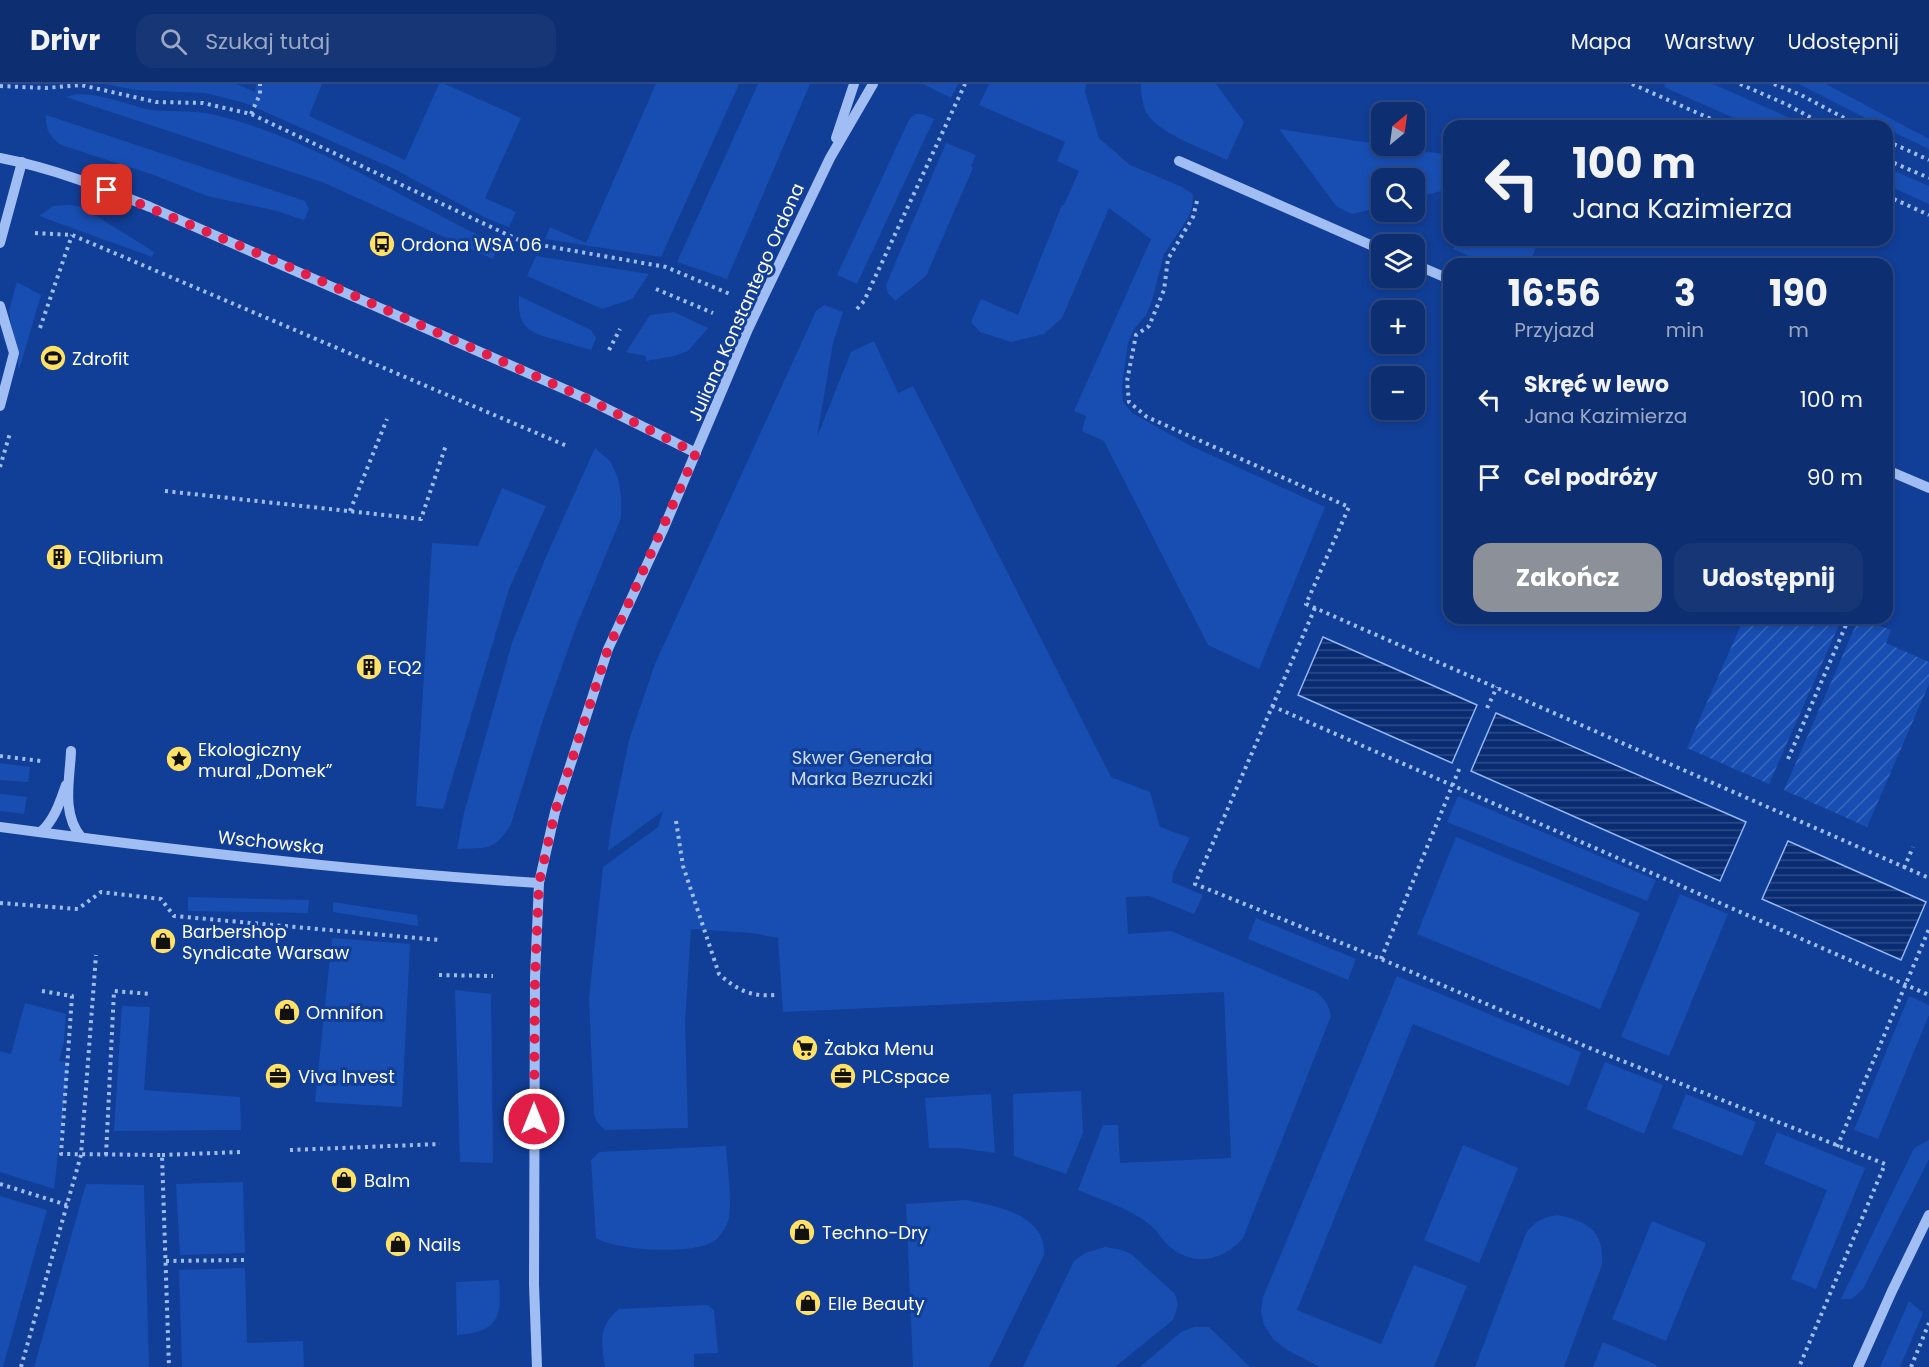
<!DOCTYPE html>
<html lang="pl">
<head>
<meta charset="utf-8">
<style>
	:root { --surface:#0d2e71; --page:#163676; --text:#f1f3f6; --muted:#9aa8c3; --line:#2d4a84; --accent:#8c9099 }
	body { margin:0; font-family:Poppins,sans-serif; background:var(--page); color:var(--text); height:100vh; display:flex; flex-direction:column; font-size:22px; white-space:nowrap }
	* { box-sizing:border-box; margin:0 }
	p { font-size:20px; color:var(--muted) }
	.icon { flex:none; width:33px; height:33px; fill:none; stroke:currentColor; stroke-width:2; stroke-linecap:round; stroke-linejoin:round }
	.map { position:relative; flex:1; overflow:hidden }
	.panel { position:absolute; left:1443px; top:174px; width:450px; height:366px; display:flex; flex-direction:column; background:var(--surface); border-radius:18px; box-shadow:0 3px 9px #0003,0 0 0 2px var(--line) }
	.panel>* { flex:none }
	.banner { position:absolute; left:1443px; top:36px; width:450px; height:126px; border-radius:18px; box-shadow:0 3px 9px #0003,0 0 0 2px var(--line); background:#0d2e71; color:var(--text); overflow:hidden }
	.needle { width:39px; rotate:29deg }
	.tools { position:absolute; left:1371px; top:18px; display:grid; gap:12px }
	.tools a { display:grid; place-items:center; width:54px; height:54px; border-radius:12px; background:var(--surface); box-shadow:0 3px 9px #0003,0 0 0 2px var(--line); font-size:30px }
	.pin { position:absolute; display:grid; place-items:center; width:51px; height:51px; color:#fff; margin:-26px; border-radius:12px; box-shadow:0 3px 9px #0006 }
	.me { position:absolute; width:66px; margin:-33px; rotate:0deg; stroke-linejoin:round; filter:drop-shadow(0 0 4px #0008) }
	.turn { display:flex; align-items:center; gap:21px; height:126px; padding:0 30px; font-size:27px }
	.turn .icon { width:78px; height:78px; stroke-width:2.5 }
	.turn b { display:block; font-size:42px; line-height:51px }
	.eta { display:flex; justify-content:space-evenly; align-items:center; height:102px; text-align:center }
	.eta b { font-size:36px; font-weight:700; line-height:42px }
	.primary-button { display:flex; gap:12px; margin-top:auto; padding:12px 30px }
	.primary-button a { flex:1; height:69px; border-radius:18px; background:var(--accent); color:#fff; font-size:24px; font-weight:700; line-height:69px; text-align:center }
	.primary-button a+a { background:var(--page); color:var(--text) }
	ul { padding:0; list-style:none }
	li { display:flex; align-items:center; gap:18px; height:78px; padding:0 30px }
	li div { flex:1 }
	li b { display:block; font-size:22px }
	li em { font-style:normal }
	header { display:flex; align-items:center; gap:36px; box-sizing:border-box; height:84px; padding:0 30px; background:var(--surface); border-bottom:2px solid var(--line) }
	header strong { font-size:28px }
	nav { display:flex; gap:33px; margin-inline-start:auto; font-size:21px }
	.search { width:420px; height:54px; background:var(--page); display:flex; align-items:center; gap:15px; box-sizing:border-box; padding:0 21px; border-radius:18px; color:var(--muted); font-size:22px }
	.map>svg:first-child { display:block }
	.green { fill:#184eb1 }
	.garden { fill:url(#garden-furrows) }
	.water { fill:url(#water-rules); stroke:#93b7f7; stroke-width:1.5 }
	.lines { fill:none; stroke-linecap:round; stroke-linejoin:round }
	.path { stroke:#a1bef4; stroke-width:4; stroke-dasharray:3 4.5; stroke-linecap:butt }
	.minor { stroke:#a1bef4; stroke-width:10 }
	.route { stroke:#e11d48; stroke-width:10; stroke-dasharray:0 18 }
	.labels { text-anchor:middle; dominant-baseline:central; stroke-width:6; stroke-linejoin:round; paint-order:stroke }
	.poi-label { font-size:18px; fill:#fff; stroke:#113e97; text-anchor:start }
	.street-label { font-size:18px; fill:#fff; stroke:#113e97 }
	.park-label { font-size:18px; fill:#c9dcfe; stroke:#113e97 }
</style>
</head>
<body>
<header>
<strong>Drivr</strong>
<div class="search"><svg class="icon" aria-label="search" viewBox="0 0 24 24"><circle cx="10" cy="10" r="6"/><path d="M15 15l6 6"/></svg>Szukaj tutaj</div>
<nav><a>Mapa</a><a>Warstwy</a><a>Udostępnij</a></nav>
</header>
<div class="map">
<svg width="1929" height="1283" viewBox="0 0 1929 1283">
	<defs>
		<pattern id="garden-furrows" width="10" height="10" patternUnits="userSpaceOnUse" patternTransform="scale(1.5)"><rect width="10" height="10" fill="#184eb1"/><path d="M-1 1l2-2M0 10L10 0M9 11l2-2" fill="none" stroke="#3b69bd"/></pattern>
		<pattern id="water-rules" width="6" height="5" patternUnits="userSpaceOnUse" patternTransform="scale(1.5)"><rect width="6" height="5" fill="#0a2c73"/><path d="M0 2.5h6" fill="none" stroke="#2f4c88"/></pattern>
	</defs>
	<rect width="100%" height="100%" fill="#113e97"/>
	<g class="green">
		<polygon points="105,0 237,0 255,8 256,0 322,0 309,32 405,76 439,0 445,0 521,34 485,114 516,128 509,143 488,135 390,83 245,19 205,9 136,6"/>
		<polygon points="656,0 739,0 661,173 545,155 550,143 586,159"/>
		<polygon points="758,0 810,0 727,195 677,178"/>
		<polygon points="923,0 958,0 951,14"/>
		<polygon points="989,0 1086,0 1085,8 1099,54 1130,81 1180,102 1193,110 1192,124 1188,134 1164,170 1152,217 1146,231 1134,245 1128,259 1122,301 1123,318 1132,329 1189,361 1325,423 1259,585 1208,561 1104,357 1082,347 1086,332 1074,327 1151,155 1109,124 1062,234 1044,250 1011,258 980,248 971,238 981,215 1018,231 1062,121 1064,121 1079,87 1057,77 1065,58 979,21"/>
		<path d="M1141,0H1216L1244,38L1227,76C1205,65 1158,50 1146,28C1142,19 1141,10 1141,0Z"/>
		<polygon points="1665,0 1713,0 1808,42 1752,42 1664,3"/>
		<polygon points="1799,0 1826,0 1929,55 1929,65 1887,45 1887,42 1881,42"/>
		<path d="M76,10C93,10 109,14 125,19C134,21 143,25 152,26C172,28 191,26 211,30C310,52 407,118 499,161L493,175L322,98L66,13Z"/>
		<polygon points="916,30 923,30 934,35 857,200 837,191 908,38 911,33"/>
		<path d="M46,31L305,117L309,125L304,136L277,127L207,112L154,91L61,61C50,53 45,45 46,31Z"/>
		<polygon points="1279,45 1449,71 1449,105 1415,114 1414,94 1382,94 1381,123 1352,130 1337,123"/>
		<polygon points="946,59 976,71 971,82 973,84 926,192 895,217 888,209 886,201"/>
		<polygon points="1887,84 1929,102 1929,120 1887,101"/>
		<polygon points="70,121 82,123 154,168 152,173 39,132 53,122"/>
		<polygon points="1458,156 1539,156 1529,180 1487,180 1453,165"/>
		<polygon points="536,172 649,190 632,215 602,225 527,192"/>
		<polygon points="17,198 41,211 19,286 9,226"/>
		<path d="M519,212L591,246L596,254L591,266C578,262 566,259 553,255C527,248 517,241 519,212Z"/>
		<path d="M824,221L843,228L833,259L817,353L851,268L874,257L898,309L913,302L1111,693L1150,708L1160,743L1190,754L1173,789L1172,798L1203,811L1194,830L1149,812L1126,813L1128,850L1171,847L1316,908C1324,914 1329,921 1331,932L1243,1154C1224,1176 1195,1184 1170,1163C1162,1156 1157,1146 1149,1140C1129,1124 1101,1116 1078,1106L1103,1041H1118L1120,1079L1231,1074L1224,908L783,928L778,854L752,849L691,845L685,938L688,1044L605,1046L597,1038L594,1030L589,914L603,783L658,743L663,727L608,767L611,742L629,656L655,580L816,227Z"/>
		<polygon points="674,228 708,244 688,267 674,272 646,277 646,272 626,268 650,231"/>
		<path d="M595,364L610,377L618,394L621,411V434L576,543L544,633L511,740C494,768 487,763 457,765L464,729L512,559L545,475Z"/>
		<polygon points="502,404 546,422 509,505 443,725 416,722 432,459 478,462"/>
		<polygon points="0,679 30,683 28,698 0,696"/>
		<polygon points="0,710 27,713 24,730 0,727"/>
		<polygon points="1458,712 1656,796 1647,817 1447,738"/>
		<polygon points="1456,753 1640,829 1600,925 1417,850"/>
		<polygon points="1680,810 1728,830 1669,972 1621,953"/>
		<polygon points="188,813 309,816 308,829 188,827"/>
		<polygon points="333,818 417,831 418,842 333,828"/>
		<polygon points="1256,834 1356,875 1348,896 1248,855"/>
		<polygon points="332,854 410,860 402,1023 315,1018"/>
		<polygon points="1397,892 1581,968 1569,1002 1413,940 1297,1226 1381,1260 1414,1181 1467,1202 1434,1283 1320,1283 1287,1266 1273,1255 1264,1241 1261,1227 1263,1213"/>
		<polygon points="455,906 491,910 493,1079 460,1078"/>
		<polygon points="1909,912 1929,921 1929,931 1878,1055 1854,1046"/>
		<polygon points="25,919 66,930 64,958 59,977 69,978 54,1105 0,1088 0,967 11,970"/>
		<polygon points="122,922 150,923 144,1006 240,1013 241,1046 114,1047"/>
		<polygon points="1605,978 1663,1001 1644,1050 1586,1025"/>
		<polygon points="1081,1007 1083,1049 1066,1090 1014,1072 1013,1010"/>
		<polygon points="991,1010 995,1069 959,1064 929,1064 925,1014"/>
		<polygon points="1686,1010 1756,1038 1742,1072 1672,1044"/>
		<polygon points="1777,1048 1865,1084 1816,1205 1791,1195 1827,1106 1764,1080"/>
		<polygon points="1929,1056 1929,1075 1863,1205 1852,1215 1841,1215 1914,1064"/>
		<polygon points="1463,1061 1518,1084 1479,1179 1424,1156"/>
		<path d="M726,1062C727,1080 734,1126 727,1140C725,1144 720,1152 717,1155C698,1172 617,1167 596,1154L591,1076L599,1068Z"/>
		<polygon points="243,1098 245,1169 180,1171 176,1100"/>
		<polygon points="86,1100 144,1101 149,1283 34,1283"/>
		<polygon points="0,1112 47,1126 3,1283 0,1283"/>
		<path d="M966,1116C997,1122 1047,1131 1044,1171L989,1283H913L906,1120Z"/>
		<path d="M1558,1131C1589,1138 1604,1147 1602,1181L1564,1283H1475L1526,1149C1535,1137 1543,1133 1558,1131Z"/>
		<polygon points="1652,1137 1706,1159 1666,1257 1612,1235"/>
		<polygon points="1105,1163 1122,1166 1131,1170 1175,1210 1178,1221 1173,1236 1115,1283 1023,1283 1074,1177 1085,1169"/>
		<polygon points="245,1184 247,1259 303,1257 304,1283 182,1283 179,1186"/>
		<path d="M499,1196C502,1233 499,1248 457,1251L456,1198Z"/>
		<polygon points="1909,1217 1923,1229 1900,1283 1880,1283"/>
		<path d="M707,1221L714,1226L718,1269L694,1270V1283H605C602,1258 597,1243 619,1225Z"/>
		<polygon points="1194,1243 1209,1243 1250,1283 1140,1283 1181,1248"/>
		<polygon points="1603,1258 1657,1281 1656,1283 1593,1283"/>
	</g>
	<g class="garden">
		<polygon points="1744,534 1842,534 1769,700 1687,664"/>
		<polygon points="1859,534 1891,546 1886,559 1929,578 1929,600 1867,743 1784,706"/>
	</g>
	<g class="water">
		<polygon points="1323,553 1477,621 1452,679 1298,611"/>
		<polygon points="1496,629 1746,738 1720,797 1471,687"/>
		<polygon points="1788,757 1926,818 1901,876 1762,815"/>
	</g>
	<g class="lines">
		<g class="path">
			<polyline points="1632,0 1727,42"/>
			<polyline points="1740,0 1788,21 1826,42"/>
			<polyline points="1774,0 1801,11 1859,42"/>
			<polyline points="0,2 45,4 81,1 156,18 203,19 251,30 523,158 666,183 730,210"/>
			<polyline points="251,30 260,10 260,0"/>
			<polyline points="1887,57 1929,76"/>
			<polyline points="1887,76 1929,94"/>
			<polyline points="1887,112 1929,131"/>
			<polyline points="1197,117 1193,133 1168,175 1164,206 1149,242 1136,251 1127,297 1129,318 1147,333 1349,423 1306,520 1929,794"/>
			<polyline points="35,149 72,151 567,362"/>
			<polyline points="656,205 713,229"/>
			<polyline points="857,225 864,217 965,0"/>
			<polyline points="40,244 72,151"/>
			<polyline points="609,266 620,245"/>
			<polyline points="0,383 10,349"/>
			<polyline points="165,407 421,435 446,361"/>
			<polyline points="350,427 387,335"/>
			<polyline points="1315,524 1195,800 1381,875 1592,965 1885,1080 1799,1283"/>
			<polyline points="1272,622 1929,911"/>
			<polyline points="1487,624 1497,603"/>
			<polyline points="0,672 41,677"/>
			<polyline points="1788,675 1849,534"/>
			<path d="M676,737L683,782L719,890C737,906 751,913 775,911"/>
			<polyline points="1904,784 1913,763"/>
			<polyline points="0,819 78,825 101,808 161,815 174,832 439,856"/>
			<polyline points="1381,875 1460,683"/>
			<polyline points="439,891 493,892"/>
			<polyline points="42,907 72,912 61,1070 162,1071 169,1283"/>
			<polyline points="1837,1063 1929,845"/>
			<polyline points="290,1066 440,1060"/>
			<polyline points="106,1071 114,907 151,910"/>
			<polyline points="162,1071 241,1068"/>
			<polyline points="0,1100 67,1121"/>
			<polyline points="166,1177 244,1176"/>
			<polyline points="21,1283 81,1071 96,871"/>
			<polyline points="1911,1283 1929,1239"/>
		</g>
		<g class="minor">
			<polyline points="836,54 854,0"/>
			<path d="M0,74C52,84 101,103 150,123L587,315L696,369"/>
			<polyline points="1179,77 1382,166"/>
			<polyline points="0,159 22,78"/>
			<polyline points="1414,180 1449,195"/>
			<polyline points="0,222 14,269 0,322"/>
			<polyline points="1887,386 1929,404"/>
			<path d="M71,667C70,695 61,729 81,753"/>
			<path d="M0,743C179,767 359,788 539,799"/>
			<path d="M41,748C55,735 60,718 66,701"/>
			<polyline points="537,1283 534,1200 535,893 539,799 555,728 608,565 663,446 748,245 830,74 873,0"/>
			<polyline points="1858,1283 1892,1207 1929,1131"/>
		</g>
	</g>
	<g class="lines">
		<polyline class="route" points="107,106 276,177 587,315 696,369 608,565 555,728 539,799 535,893 534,1035"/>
	</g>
	<defs>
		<g id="bus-disc" transform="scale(1.35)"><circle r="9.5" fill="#ffe264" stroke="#113e97"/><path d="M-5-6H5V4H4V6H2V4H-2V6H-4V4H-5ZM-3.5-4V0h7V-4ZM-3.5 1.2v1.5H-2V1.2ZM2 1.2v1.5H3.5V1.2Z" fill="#111"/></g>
		<g id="stadium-disc" transform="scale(1.35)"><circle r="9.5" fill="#ffe264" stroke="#113e97"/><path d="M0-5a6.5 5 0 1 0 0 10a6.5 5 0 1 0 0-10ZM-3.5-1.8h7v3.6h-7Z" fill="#111"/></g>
		<g id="building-disc" transform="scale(1.35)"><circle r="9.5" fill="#ffe264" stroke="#113e97"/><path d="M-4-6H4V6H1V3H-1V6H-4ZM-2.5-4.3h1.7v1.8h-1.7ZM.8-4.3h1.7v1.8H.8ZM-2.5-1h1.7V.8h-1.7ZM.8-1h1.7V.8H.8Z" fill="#111"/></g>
		<g id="sight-disc" transform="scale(1.35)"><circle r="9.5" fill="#ffe264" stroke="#113e97"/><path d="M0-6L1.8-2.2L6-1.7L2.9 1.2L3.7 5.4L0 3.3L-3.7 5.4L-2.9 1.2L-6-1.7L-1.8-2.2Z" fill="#111"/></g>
		<g id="shop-disc" transform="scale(1.35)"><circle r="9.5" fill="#ffe264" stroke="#113e97"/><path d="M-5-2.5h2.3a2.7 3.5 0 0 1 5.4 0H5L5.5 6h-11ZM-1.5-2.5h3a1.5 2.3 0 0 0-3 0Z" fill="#111"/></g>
		<g id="supermarket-disc" transform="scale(1.35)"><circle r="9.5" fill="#ffe264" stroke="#113e97"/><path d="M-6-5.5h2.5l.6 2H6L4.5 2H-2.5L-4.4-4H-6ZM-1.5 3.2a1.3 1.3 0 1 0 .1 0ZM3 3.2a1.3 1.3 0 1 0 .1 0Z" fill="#111"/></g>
		<g id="office-disc" transform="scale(1.35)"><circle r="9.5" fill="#ffe264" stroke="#113e97"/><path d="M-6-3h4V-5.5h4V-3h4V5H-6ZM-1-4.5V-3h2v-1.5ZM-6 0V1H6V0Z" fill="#111"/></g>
	</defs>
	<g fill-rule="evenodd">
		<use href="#bus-disc" x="382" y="160"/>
		<use href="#stadium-disc" x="53" y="274"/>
		<use href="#building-disc" x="59" y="473"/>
		<use href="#building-disc" x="369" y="583"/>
		<use href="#sight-disc" x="179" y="675"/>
		<use href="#shop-disc" x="163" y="857"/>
		<use href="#shop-disc" x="287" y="928"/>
		<use href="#supermarket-disc" x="805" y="964"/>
		<use href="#office-disc" x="278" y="992"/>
		<use href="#office-disc" x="843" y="992"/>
		<use href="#shop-disc" x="344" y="1096"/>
		<use href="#shop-disc" x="802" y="1148"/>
		<use href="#shop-disc" x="398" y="1160"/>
		<use href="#shop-disc" x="808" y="1219"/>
	</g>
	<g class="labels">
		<g class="poi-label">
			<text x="401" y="160">Ordona WSA 06</text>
			<text x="72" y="274">Zdrofit</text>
			<text x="78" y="473">EQlibrium</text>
			<text x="388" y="583">EQ2</text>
			<text x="198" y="665">Ekologiczny<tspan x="198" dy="21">mural „Domek”</tspan></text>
			<text x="182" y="847">Barbershop<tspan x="182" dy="21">Syndicate Warsaw</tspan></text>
			<text x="306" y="928">Omnifon</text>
			<text x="824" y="964">Żabka Menu</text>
			<text x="298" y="992">Viva Invest</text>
			<text x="862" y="992">PLCspace</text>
			<text x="364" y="1096">Balm</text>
			<text x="822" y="1148">Techno-Dry</text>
			<text x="418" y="1160">Nails</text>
			<text x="828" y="1219">Elle Beauty</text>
		</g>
		<g class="street-label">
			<text transform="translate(746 218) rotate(-66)">Juliana Konstantego Ordona</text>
			<text transform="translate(271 758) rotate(6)">Wschowska</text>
		</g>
		<g class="park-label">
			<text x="862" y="673">Skwer Generała<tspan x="862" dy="21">Marka Bezruczki</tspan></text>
		</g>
	</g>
</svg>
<div class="tools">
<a><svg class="needle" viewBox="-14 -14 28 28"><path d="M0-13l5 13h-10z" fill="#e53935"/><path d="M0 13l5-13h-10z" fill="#9aa8c3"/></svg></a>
<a><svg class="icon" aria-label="search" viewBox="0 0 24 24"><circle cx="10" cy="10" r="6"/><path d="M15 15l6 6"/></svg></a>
<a><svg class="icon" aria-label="layers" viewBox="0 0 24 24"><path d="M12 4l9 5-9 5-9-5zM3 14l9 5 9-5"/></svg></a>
<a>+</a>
<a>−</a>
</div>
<div class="pin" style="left:107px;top:106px;background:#d93025"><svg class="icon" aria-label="arrive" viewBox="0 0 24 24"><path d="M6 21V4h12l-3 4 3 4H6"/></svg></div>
<svg class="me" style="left:534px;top:1035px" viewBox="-20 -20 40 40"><circle r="17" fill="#e11d48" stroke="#fff" stroke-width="3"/><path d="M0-11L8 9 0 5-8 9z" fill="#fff"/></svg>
<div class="banner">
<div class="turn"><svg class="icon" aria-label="left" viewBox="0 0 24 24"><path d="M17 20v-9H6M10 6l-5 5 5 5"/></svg><div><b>100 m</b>Jana Kazimierza</div></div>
</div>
<section class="panel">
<div class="eta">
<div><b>16:56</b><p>Przyjazd</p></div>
<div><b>3</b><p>min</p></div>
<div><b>190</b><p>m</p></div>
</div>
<ul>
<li><svg class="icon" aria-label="left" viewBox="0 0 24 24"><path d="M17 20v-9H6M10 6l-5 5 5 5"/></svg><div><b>Skręć w lewo</b><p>Jana Kazimierza</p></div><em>100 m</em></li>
<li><svg class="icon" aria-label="arrive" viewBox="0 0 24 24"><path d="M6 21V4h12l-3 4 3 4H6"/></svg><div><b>Cel podróży</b></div><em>90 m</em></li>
</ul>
<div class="primary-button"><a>Zakończ</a><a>Udostępnij</a></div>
</section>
</div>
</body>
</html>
